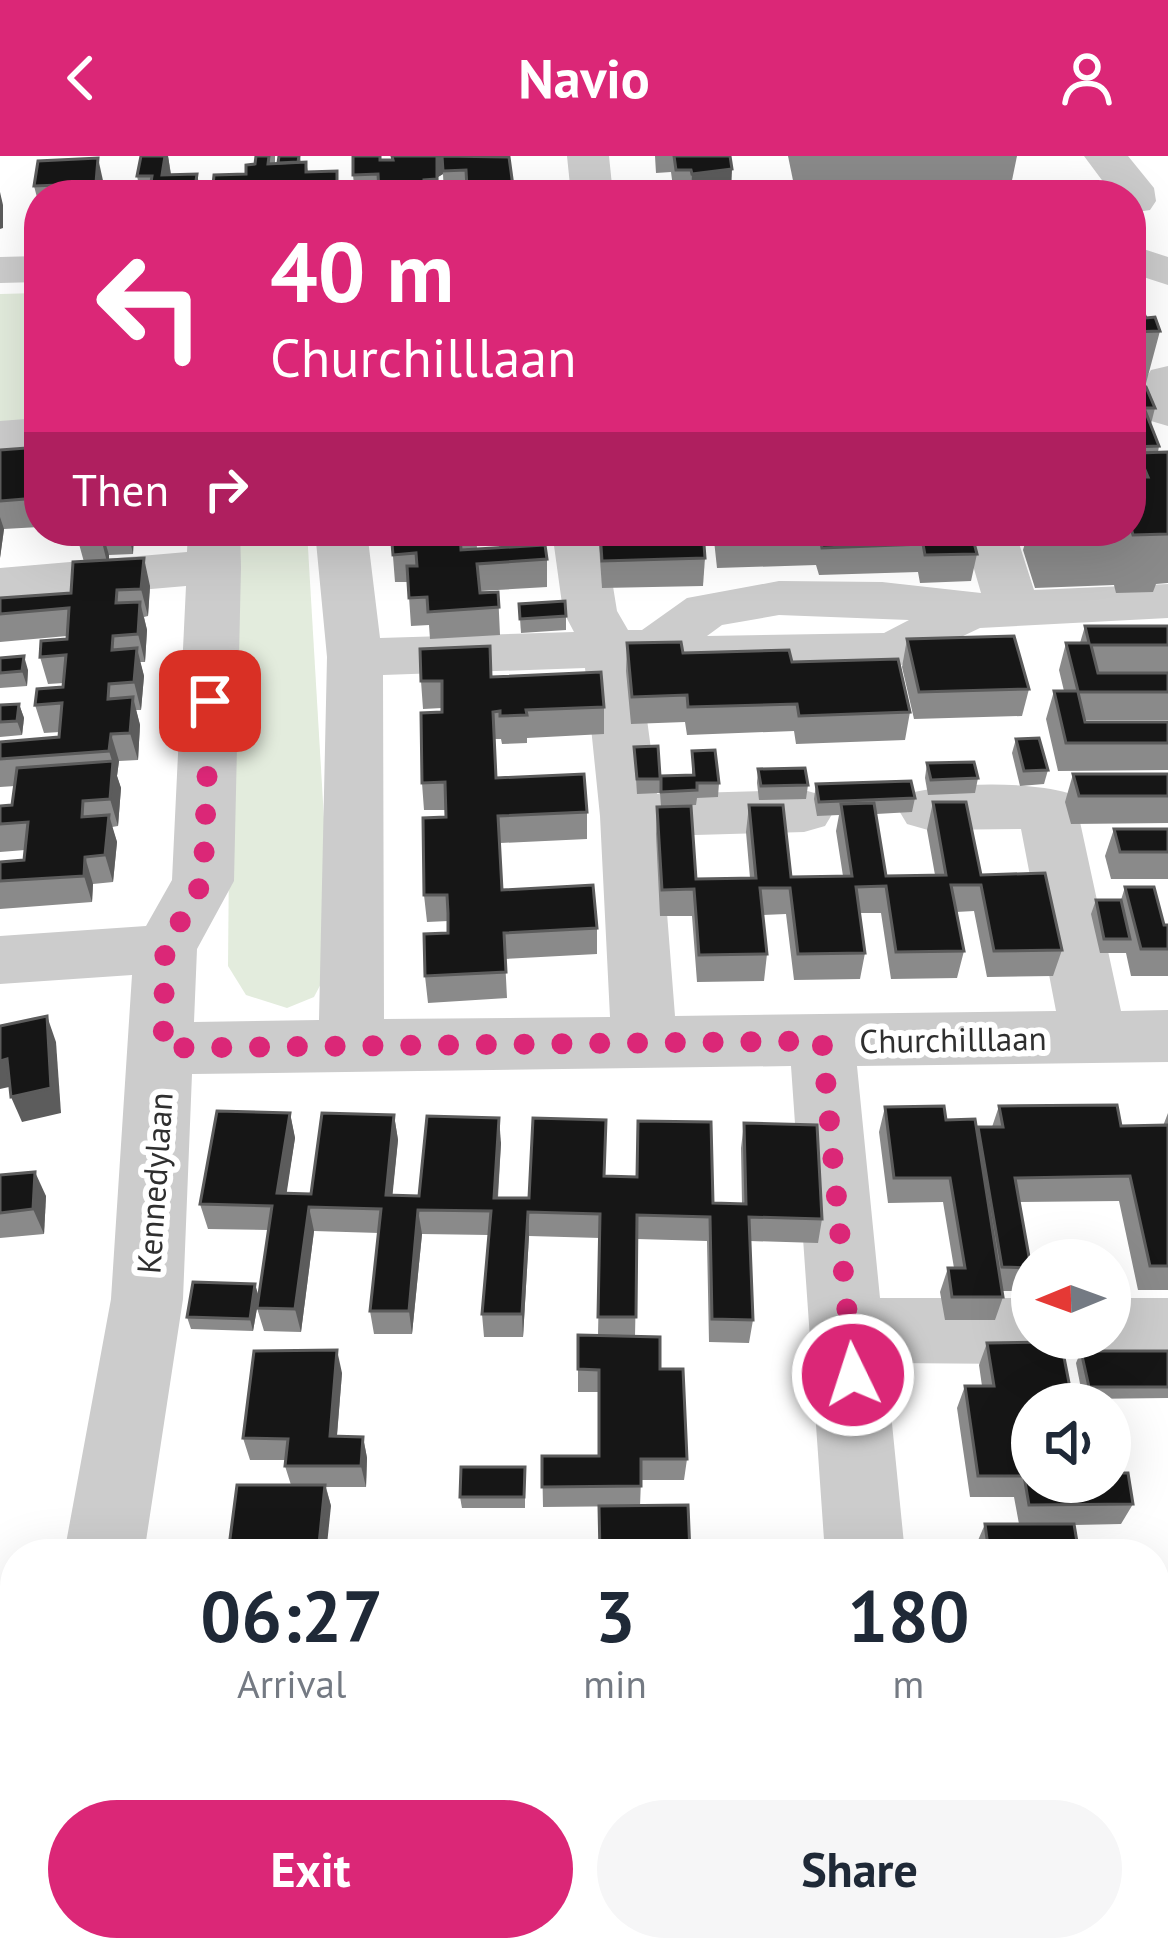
<!DOCTYPE html>
<html lang="en">
<head>
<meta charset="utf-8">
<style>
	:root { --surface:#fff; --page:#f6f6f7; --text:#1f2937; --muted:#747a83; --accent:#db2777 }
	body { margin:0; font-family:"PT Sans",sans-serif; background:var(--page); color:var(--text); height:100vh; display:flex; flex-direction:column; font-size:45px; white-space:nowrap }
	* { box-sizing:border-box; margin:0 }
	p { font-size:39px; color:var(--muted) }
	.icon { flex:none; width:66px; height:66px; fill:none; stroke:currentColor; stroke-width:2; stroke-linecap:round; stroke-linejoin:round }
	.map { position:relative; flex:1; overflow:hidden }
	.side { position:absolute; left:0px; top:1383px; width:1170px; height:423px; display:flex; flex-direction:column; background:var(--surface); border-radius:48px 48px 0 0; box-shadow:0 12px 48px #0002 }
	.side>* { flex:none }
	.top-card { position:absolute; left:24px; top:24px; width:1122px; height:366px; border-radius:48px; box-shadow:0 12px 48px #0002; background:#db2777; color:#fff; overflow:hidden }
	.needle { width:78px; rotate:269deg }
	.tools { position:absolute; left:1011px; top:1083px; display:grid; gap:24px }
	.tools a { display:grid; place-items:center; width:120px; height:120px; border-radius:50%; background:var(--surface); box-shadow:0 12px 48px #0002; font-size:60px }
	.pin { position:absolute; display:grid; place-items:center; width:102px; height:102px; color:#fff; margin:-51px; border-radius:24px; box-shadow:0 6px 18px #0006 }
	.me { position:absolute; width:132px; margin:-66px; rotate:356deg; stroke-linejoin:round; filter:drop-shadow(0 0 9px #0008) }
	.turn { display:flex; align-items:center; gap:42px; height:252px; padding:0 48px; font-size:54px }
	.turn .icon { width:156px; height:156px; stroke-width:2.5 }
	.turn b { display:block; font-size:84px; line-height:102px }
	.then { display:flex; align-items:center; height:114px; padding:0 48px; background:#0003; gap:24px; font-size:45px }
	.eta { display:flex; justify-content:space-evenly; align-items:center; height:204px; text-align:center }
	.eta b { font-size:72px; font-weight:700; line-height:84px }
	.button { display:flex; gap:24px; margin-top:auto; padding:24px 48px }
	.button a { flex:1; height:138px; border-radius:72px; background:var(--accent); color:#fff; font-size:48px; font-weight:700; line-height:138px; text-align:center }
	.button a+a { background:var(--page); color:var(--text) }
	header { display:flex; justify-content:space-between; align-items:center; height:156px; padding:0 48px; background:var(--accent); color:#fff; font-size:54px; font-weight:700 }
	.map>svg:first-child { display:block }
	.green { fill:#e3ecdd }
	.lines { fill:none; stroke-linecap:round; stroke-linejoin:round }
	.minor { fill:#ccc; fill-rule:evenodd }
	.wall { fill:#8a8a8a }
	.shaded-wall { fill:#5c5c5c }
	.building { fill:#161616; stroke:#5c5c5c; stroke-width:3 }
	.route { stroke:#db2777; stroke-width:21; stroke-dasharray:0 37.8 }
	.labels { text-anchor:middle; dominant-baseline:central; stroke-width:12; stroke-linejoin:round; paint-order:stroke }
	.street-label { font-size:33px; fill:#2f2f2f; stroke:#fff }
</style>
</head>
<body>
<header><svg class="icon" aria-label="back" viewBox="0 0 24 24"><path d="M15 5l-7 7 7 7"/></svg>Navio<svg class="icon" aria-label="person" viewBox="0 0 24 24"><circle cx="12" cy="8" r="4"/><path d="M4 21q1-7 8-7t8 7"/></svg></header>
<div class="map">
<svg width="1168" height="1804" viewBox="0 0 1168 1804">
	<rect width="100%" height="100%" fill="#fff"/>
	<g class="green">
		<polygon points="39,137 39,271 0,274 0,138"/>
		<polygon points="232,375 307,375 326,697 325,820 314,841 287,852 246,839 228,810"/>
	</g>
	<g class="lines">
		<g class="minor">
			<polygon points="567,0 609,0 613,39 571,39"/>
			<polygon points="1084,0 1128,0 1154,32 1156,45 1150,54 1131,57 1131,39 1113,39"/>
			<polygon points="1131,89 1168,101 1168,129 1131,117"/>
			<polygon points="39,100 39,126 0,127 0,101"/>
			<polygon points="1168,210 1168,270 1151,265 1137,237 1151,214"/>
			<polygon points="39,262 39,292 0,295 0,265"/>
			<path d="M188,375H240L241,411L234,725L197,793L194,866L319,864L327,501L315,375H367L380,482L574,476L563,455L552,375H604L617,455L628,474H642L687,442L779,425L882,426L981,437L963,375H1015L1034,434L1168,428V462L980,472L893,513L701,516L640,511L657,638L804,634L825,640L834,655L825,670L804,676L661,680L675,860L1056,855L1021,673L928,674L907,668L898,653L907,638C948,626 1027,625 1068,637L1077,652L1121,855L1168,854V906L857,910L880,1142H1032V1182H1065L1058,1198L1032,1208L886,1207L905,1398H825L791,910L192,918L183,1143L144,1398H64L111,1143L132,819L0,828V780L146,770L172,724L186,430L0,446V412L187,396ZM779,459L909,464L884,477L707,480L722,469ZM585,512L600,660L610,861L384,863L383,519Z"/>
			<polygon points="1110,1142 1168,1142 1168,1208 1110,1208 1084,1198 1077,1182 1110,1182"/>
			<polygon points="15,1755 15,1791 82,1791 80,1804 0,1804 0,1772 5,1759"/>
			<polygon points="847,1791 937,1791 938,1804 848,1804"/>
		</g>
	</g>
	<g class="wall">
		<polygon points="141,0 168,0 171,18 197,18 201,39 141,39 137,20"/>
		<polygon points="256,0 275,0 275,8 278,7 279,0 300,0 301,7 306,6 308,16 340,39 212,39 246,18 255,8"/>
		<polygon points="655,0 672,0 672,2 672,0 730,0 731,39 674,39 671,16 656,17"/>
		<polygon points="788,0 1017,0 1010,34 880,39 796,39"/>
		<polygon points="482,2 513,30 513,39 444,39 443,18 438,21 439,39 355,39 353,19 380,4"/>
		<polygon points="104,29 103,39 39,39 39,49 34,30"/>
		<polygon points="1131,104 1140,122 1136,137 1146,162 1160,175 1145,231 1155,252 1151,268 1159,290 1158,296 1168,296 1168,427 1156,428 1153,436 1116,437 1114,429 1035,432 1023,394 1025,387 1009,388 1006,375 1131,375"/>
		<polygon points="39,291 39,371 4,373 0,402 0,294"/>
		<polygon points="80,375 134,375 133,398 109,399 109,404 150,430 148,460 144,461 147,474 145,506 140,506 144,520 141,554 136,554 140,569 138,604 119,605 117,620 121,632 118,670 112,671 117,686 113,726 93,728 92,746 0,753 0,706 24,704 25,694 0,696 0,650 12,649 15,630 0,631 0,586 59,581 60,576 44,577 35,549 63,531 64,527 48,528 40,501 67,483 67,480 0,486 0,442 71,437 84,406 79,388"/>
		<polygon points="391,375 476,375 477,393 547,403 547,431 480,435 498,436 500,479 430,483 429,469 411,470 408,426 395,426"/>
		<polygon points="498,375 541,375 542,389 499,391"/>
		<polygon points="598,375 703,375 705,402 703,430 602,432"/>
		<polygon points="713,375 971,375 977,398 971,425 920,427 918,416 819,419 816,409 717,412"/>
		<polygon points="519,448 566,460 566,474 521,477"/>
		<polygon points="1085,470 1168,470 1168,564 1085,564 1085,566 1168,566 1168,614 1058,615 1046,563 1054,535 1064,535 1059,514 1066,487 1080,487"/>
		<polygon points="907,483 1029,533 1022,560 914,563 902,511"/>
		<polygon points="627,487 683,497 792,506 910,556 905,584 796,588 794,575 687,579 685,566 631,568 626,515"/>
		<polygon points="0,502 28,514 27,530 0,532"/>
		<polygon points="491,521 604,551 604,578 527,582 527,587 502,588 501,583 495,583 496,622 587,656 587,683 500,687 502,734 597,772 597,798 505,803 507,842 428,847 425,820 448,777 448,765 427,766 424,739 446,661 446,654 424,654 422,627 442,552 423,553 421,525"/>
		<polygon points="19,548 24,562 22,579 0,581 0,549"/>
		<polygon points="1016,583 1048,614 1044,628 1020,630 1012,597"/>
		<polygon points="634,591 660,620 692,619 692,595 719,627 718,641 697,642 696,649 661,650 660,637 637,638"/>
		<polygon points="927,607 978,622 975,637 928,639 925,622"/>
		<polygon points="758,613 808,629 806,643 759,644 757,627"/>
		<polygon points="1073,618 1168,618 1168,667 1071,668 1065,646"/>
		<polygon points="816,628 915,642 912,656 876,658 886,720 935,719 927,674 933,646 981,719 1062,794 1053,820 987,821 974,755 956,756 964,795 957,822 891,823 881,757 860,757 865,797 860,823 794,824 786,758 763,759 767,798 764,825 697,826 692,760 660,760 656,678 657,651 696,723 750,722 746,676 749,649 791,721 843,720 836,675 839,659 817,660 814,643"/>
		<polygon points="1114,673 1168,673 1168,723 1111,723 1105,700"/>
		<polygon points="1125,731 1164,769 1168,769 1168,820 1131,820 1126,797 1100,797 1091,758 1096,744 1121,744"/>
		<polygon points="999,950 1121,970 1163,970 1168,957 1168,1134 1138,1134 1119,1045 1020,1046 1031,1112 1022,1135 1002,1135 1003,1141 995,1164 945,1164 940,1136 948,1112 954,1112 943,1046 888,1047 879,976 885,951 946,964 977,976 978,971 992,971"/>
		<polygon points="290,957 295,982 286,1037 311,1038 394,959 398,984 392,1039 419,1040 501,987 498,1042 529,1042 604,1020 713,1047 742,1048 741,992 744,967 822,1063 818,1087 750,1085 753,1164 749,1187 709,1186 707,1085 637,1083 635,1180 660,1213 687,1303 684,1324 641,1324 640,1350 543,1351 542,1300 599,1300 599,1236 578,1236 578,1213 598,1179 600,1082 529,1080 523,1181 484,1181 482,1158 489,1079 422,1078 412,1178 374,1178 370,1155 379,1077 314,1075 301,1176 264,1175 257,1152 253,1175 191,1173 187,1161 259,1140 269,1074 208,1073 200,1048"/>
		<polygon points="0,1019 46,1040 44,1078 0,1082"/>
		<polygon points="987,1187 1070,1232 1062,1248 1032,1248 1032,1326 1133,1348 1121,1368 1074,1369 1079,1398 977,1398 976,1389 985,1368 1019,1368 1014,1341 970,1341 957,1252 965,1230 982,1230 979,1209"/>
		<polygon points="1081,1195 1168,1195 1168,1242 1083,1243 1076,1207"/>
		<polygon points="342,1217 337,1280 363,1281 367,1302 366,1331 326,1331 331,1350 291,1329 285,1310 286,1304 250,1304 243,1282"/>
		<polygon points="525,1311 525,1352 462,1352 460,1341"/>
		<polygon points="1168,1464 1168,1517 1155,1517 1155,1465"/>
		<polygon points="198,1791 330,1791 329,1804 200,1804 197,1801"/>
		<polygon points="549,1791 735,1791 732,1802 687,1802"/>
		<polygon points="1031,1791 1147,1791 1149,1804 1033,1804"/>
	</g>
	<g class="shaded-wall">
		<polygon points="165,0 168,0 171,20 162,19"/>
		<polygon points="437,0 442,0 443,18 438,21 439,39"/>
		<polygon points="98,2 104,29 103,39 95,39"/>
		<polygon points="732,13 731,39 691,39 692,18"/>
		<polygon points="197,18 201,39 194,39"/>
		<polygon points="0,36 3,49 3,72 0,73"/>
		<polygon points="0,361 4,373 0,402"/>
		<polygon points="102,375 109,399 109,414 102,386"/>
		<polygon points="128,375 134,375 133,398"/>
		<polygon points="144,402 150,430 148,460 141,433"/>
		<polygon points="140,446 147,474 145,506 138,478"/>
		<polygon points="137,492 144,520 141,554 134,526"/>
		<polygon points="24,500 28,514 27,530 22,515"/>
		<polygon points="133,541 140,569 138,604 130,577"/>
		<polygon points="19,548 24,562 22,579 17,565"/>
		<polygon points="111,578 119,605 117,620 121,632 118,670 110,643 113,608 109,595"/>
		<polygon points="109,659 117,686 113,726 105,699"/>
		<polygon points="85,701 93,728 92,746 84,720"/>
		<polygon points="47,860 56,886 61,957 22,966 11,941"/>
		<polygon points="7,903 18,929 0,933 0,905"/>
		<polygon points="290,957 295,982 283,1061 277,1037"/>
		<polygon points="394,959 398,984 390,1064 386,1039"/>
		<polygon points="499,962 501,987 496,1066 494,1042"/>
		<polygon points="35,1016 46,1040 44,1078 33,1053"/>
		<polygon points="309,1051 314,1075 301,1176 295,1153"/>
		<polygon points="418,1054 422,1078 412,1178 409,1155"/>
		<polygon points="528,1056 529,1080 523,1181 522,1158"/>
		<polygon points="255,1128 259,1141 253,1175 250,1163"/>
		<polygon points="337,1194 342,1217 335,1302 330,1280"/>
		<polygon points="363,1281 367,1302 366,1331 361,1310"/>
		<polygon points="325,1329 331,1350 326,1398 318,1398"/>
		<polygon points="323,1791 330,1791 329,1804 325,1804 322,1799"/>
	</g>
	<g class="building">
		<polygon points="141,0 165,0 162,19 197,18 194,39 149,39 152,20 137,20"/>
		<polygon points="256,0 269,0 268,8 306,6 306,16 337,15 337,38 292,39 293,28 257,29 257,39 212,39 214,19 246,18 246,9 255,8"/>
		<polygon points="279,0 299,0 298,6 278,7"/>
		<polygon points="353,0 380,0 380,4 393,4 392,0 437,0 437,23 424,24 424,34 379,36 378,18 353,19"/>
		<polygon points="442,0 509,1 513,30 467,32 466,14 443,15"/>
		<polygon points="674,0 730,0 732,13 692,18 691,14 676,14"/>
		<polygon points="98,2 95,39 56,39 58,29 34,30 38,5"/>
		<polygon points="1131,104 1132,104 1140,122 1131,122"/>
		<polygon points="1131,127 1146,162 1155,161 1160,175 1131,176"/>
		<polygon points="1131,220 1136,231 1146,231 1155,252 1144,252 1159,290 1131,291"/>
		<polygon points="39,291 37,342 0,345 0,294"/>
		<polygon points="1168,296 1168,378 1133,379 1131,372 1131,321 1148,321 1138,297"/>
		<polygon points="80,375 102,375 102,386 79,388"/>
		<polygon points="391,375 460,375 461,394 545,389 547,403 477,408 480,437 498,436 499,451 428,456 427,441 409,442 407,410 417,410 416,397 393,399"/>
		<polygon points="600,375 703,375 705,402 602,405"/>
		<polygon points="718,375 971,375 977,398 925,399 923,388 822,392 820,381 719,384"/>
		<polygon points="144,402 141,433 117,434 116,447 140,446 138,478 113,480 112,494 137,492 134,526 109,528 108,543 133,541 130,577 111,578 109,595 0,603 0,586 59,581 62,547 35,549 37,533 63,531 66,499 40,501 41,485 67,483 69,452 0,458 0,442 71,437 73,406"/>
		<polygon points="565,445 566,460 520,463 519,448"/>
		<polygon points="1085,470 1168,470 1168,489 1091,489 1098,517 1168,517 1168,536 1078,536 1085,566 1168,566 1168,587 1066,587 1054,535 1078,535 1066,487 1089,487"/>
		<polygon points="1014,480 1029,533 919,536 907,483"/>
		<polygon points="681,486 683,497 789,494 792,506 898,503 910,556 799,560 797,548 688,551 687,539 632,541 627,487"/>
		<polygon points="490,490 491,521 601,516 604,551 526,554 527,559 500,560 500,555 493,556 496,622 584,618 587,656 498,660 502,734 593,729 597,772 504,777 506,816 425,820 424,778 448,777 448,757 447,739 424,739 423,662 446,661 445,626 422,627 421,557 442,556 442,525 421,525 420,493"/>
		<polygon points="24,500 22,515 0,517 0,502"/>
		<polygon points="19,548 17,565 0,566 0,549"/>
		<polygon points="1039,582 1048,614 1024,615 1016,583"/>
		<polygon points="658,590 660,620 694,619 692,595 715,594 719,627 697,627 697,634 661,636 661,623 637,623 634,591"/>
		<polygon points="113,605 110,643 83,645 82,661 109,659 105,699 85,701 84,720 0,725 0,706 24,704 28,666 0,668 0,650 12,649 17,612"/>
		<polygon points="974,606 978,622 931,624 927,607"/>
		<polygon points="805,612 808,629 761,630 758,613"/>
		<polygon points="1073,618 1168,618 1168,640 1079,640"/>
		<polygon points="911,625 915,642 819,646 816,628"/>
		<polygon points="933,646 966,646 981,719 1045,717 1062,794 994,795 981,729 951,729 964,795 896,796 886,730 856,731 865,797 798,798 790,732 760,732 767,798 699,799 694,733 662,734 657,651 691,650 696,723 756,722 749,649 783,649 791,721 852,720 841,648 874,647 886,720 946,719"/>
		<polygon points="1114,673 1168,673 1168,696 1120,696"/>
		<polygon points="1125,731 1154,731 1164,769 1168,769 1168,793 1141,793"/>
		<polygon points="1096,744 1121,744 1130,783 1104,783"/>
		<polygon points="47,860 51,932 11,941 7,903 0,905 0,870"/>
		<polygon points="1117,949 1121,970 1168,969 1168,1110 1150,1110 1130,1020 1015,1022 1031,1112 1002,1111 978,971 1003,971 999,950"/>
		<polygon points="944,950 946,964 975,963 1003,1141 952,1141 948,1112 965,1112 950,1022 894,1022 885,951"/>
		<polygon points="217,955 290,957 277,1037 311,1038 322,957 394,959 386,1039 419,1040 427,960 499,962 494,1042 529,1042 533,962 606,964 604,1020 637,1021 638,965 711,966 713,1047 746,1048 744,967 817,969 822,1063 749,1061 753,1164 712,1163 710,1061 637,1059 636,1161 598,1161 600,1058 528,1056 522,1158 482,1158 491,1055 418,1054 409,1155 370,1155 381,1053 309,1051 295,1153 257,1152 272,1050 200,1048"/>
		<polygon points="35,1016 33,1053 0,1057 0,1019"/>
		<polygon points="193,1126 255,1128 250,1163 187,1161"/>
		<polygon points="1110,1131 1115,1131 1117,1147 1110,1147"/>
		<polygon points="578,1179 660,1181 660,1213 683,1213 687,1303 641,1303 641,1330 542,1331 542,1300 599,1300 599,1214 578,1213"/>
		<polygon points="1061,1186 1070,1232 1051,1232 1054,1248 1032,1248 1032,1326 1110,1326 1110,1317 1128,1317 1133,1348 1029,1349 1024,1320 978,1320 965,1230 994,1230 987,1187"/>
		<polygon points="337,1194 330,1280 363,1281 361,1310 285,1310 288,1283 243,1282 254,1195"/>
		<polygon points="1081,1195 1168,1195 1168,1231 1089,1231"/>
		<polygon points="461,1311 525,1311 524,1341 460,1341"/>
		<polygon points="237,1329 325,1329 318,1398 228,1398"/>
		<polygon points="688,1349 690,1398 600,1398 599,1350"/>
		<polygon points="985,1368 1074,1368 1079,1398 989,1398"/>
		<polygon points="1168,1464 1168,1499 1155,1499 1155,1465"/>
		<polygon points="1155,1628 1157,1628 1165,1667 1155,1667"/>
		<polygon points="198,1791 323,1791 322,1799 197,1801"/>
		<rect x="449" y="1791" width="34" height="13"/>
		<rect x="549" y="1791" width="138" height="13"/>
		<polygon points="1045,1791 1147,1791 1149,1804 1046,1804"/>
	</g>
	<g class="lines">
		<polyline class="route" points="210,545 203,725 165,793 163,892 822,885 853,1219"/>
	</g>
	<g class="labels">
		<g class="street-label">
			<text transform="translate(953 883) rotate(-1)">Churchilllaan</text>
			<text transform="translate(154 1027) rotate(-86)">Kennedylaan</text>
		</g>
	</g>
</svg>
<div class="tools">
<a><svg class="needle" viewBox="-14 -14 28 28"><path d="M0-13l5 13h-10z" fill="#e53935"/><path d="M0 13l5-13h-10z" fill="#747a83"/></svg></a>
<a><svg class="icon" aria-label="sound" viewBox="0 0 24 24"><path d="M4 9h4l5-4v14l-5-4H4zM17 9q2 3 0 6"/></svg></a>
</div>
<div class="pin" style="left:210px;top:545px;background:#d93025"><svg class="icon" aria-label="arrive" viewBox="0 0 24 24"><path d="M6 21V4h12l-3 4 3 4H6"/></svg></div>
<svg class="me" style="left:853px;top:1219px" viewBox="-20 -20 40 40"><circle r="17" fill="#db2777" stroke="#fff" stroke-width="3"/><path d="M0-11L8 9 0 5-8 9z" fill="#fff"/></svg>
<div class="top-card">
<div class="turn"><svg class="icon" aria-label="left" viewBox="0 0 24 24"><path d="M17 20v-9H6M10 6l-5 5 5 5"/></svg><div><b>40 m</b>Churchilllaan</div></div>
<div class="then">Then<svg class="icon" aria-label="right" viewBox="0 0 24 24"><path d="M7 20v-9h11M14 6l5 5-5 5"/></svg></div>
</div>
<section class="side">
<div class="eta">
<div><b>06:27</b><p>Arrival</p></div>
<div><b>3</b><p>min</p></div>
<div><b>180</b><p>m</p></div>
</div>
<div class="button"><a>Exit</a><a>Share</a></div>
</section>
</div>
</body>
</html>
